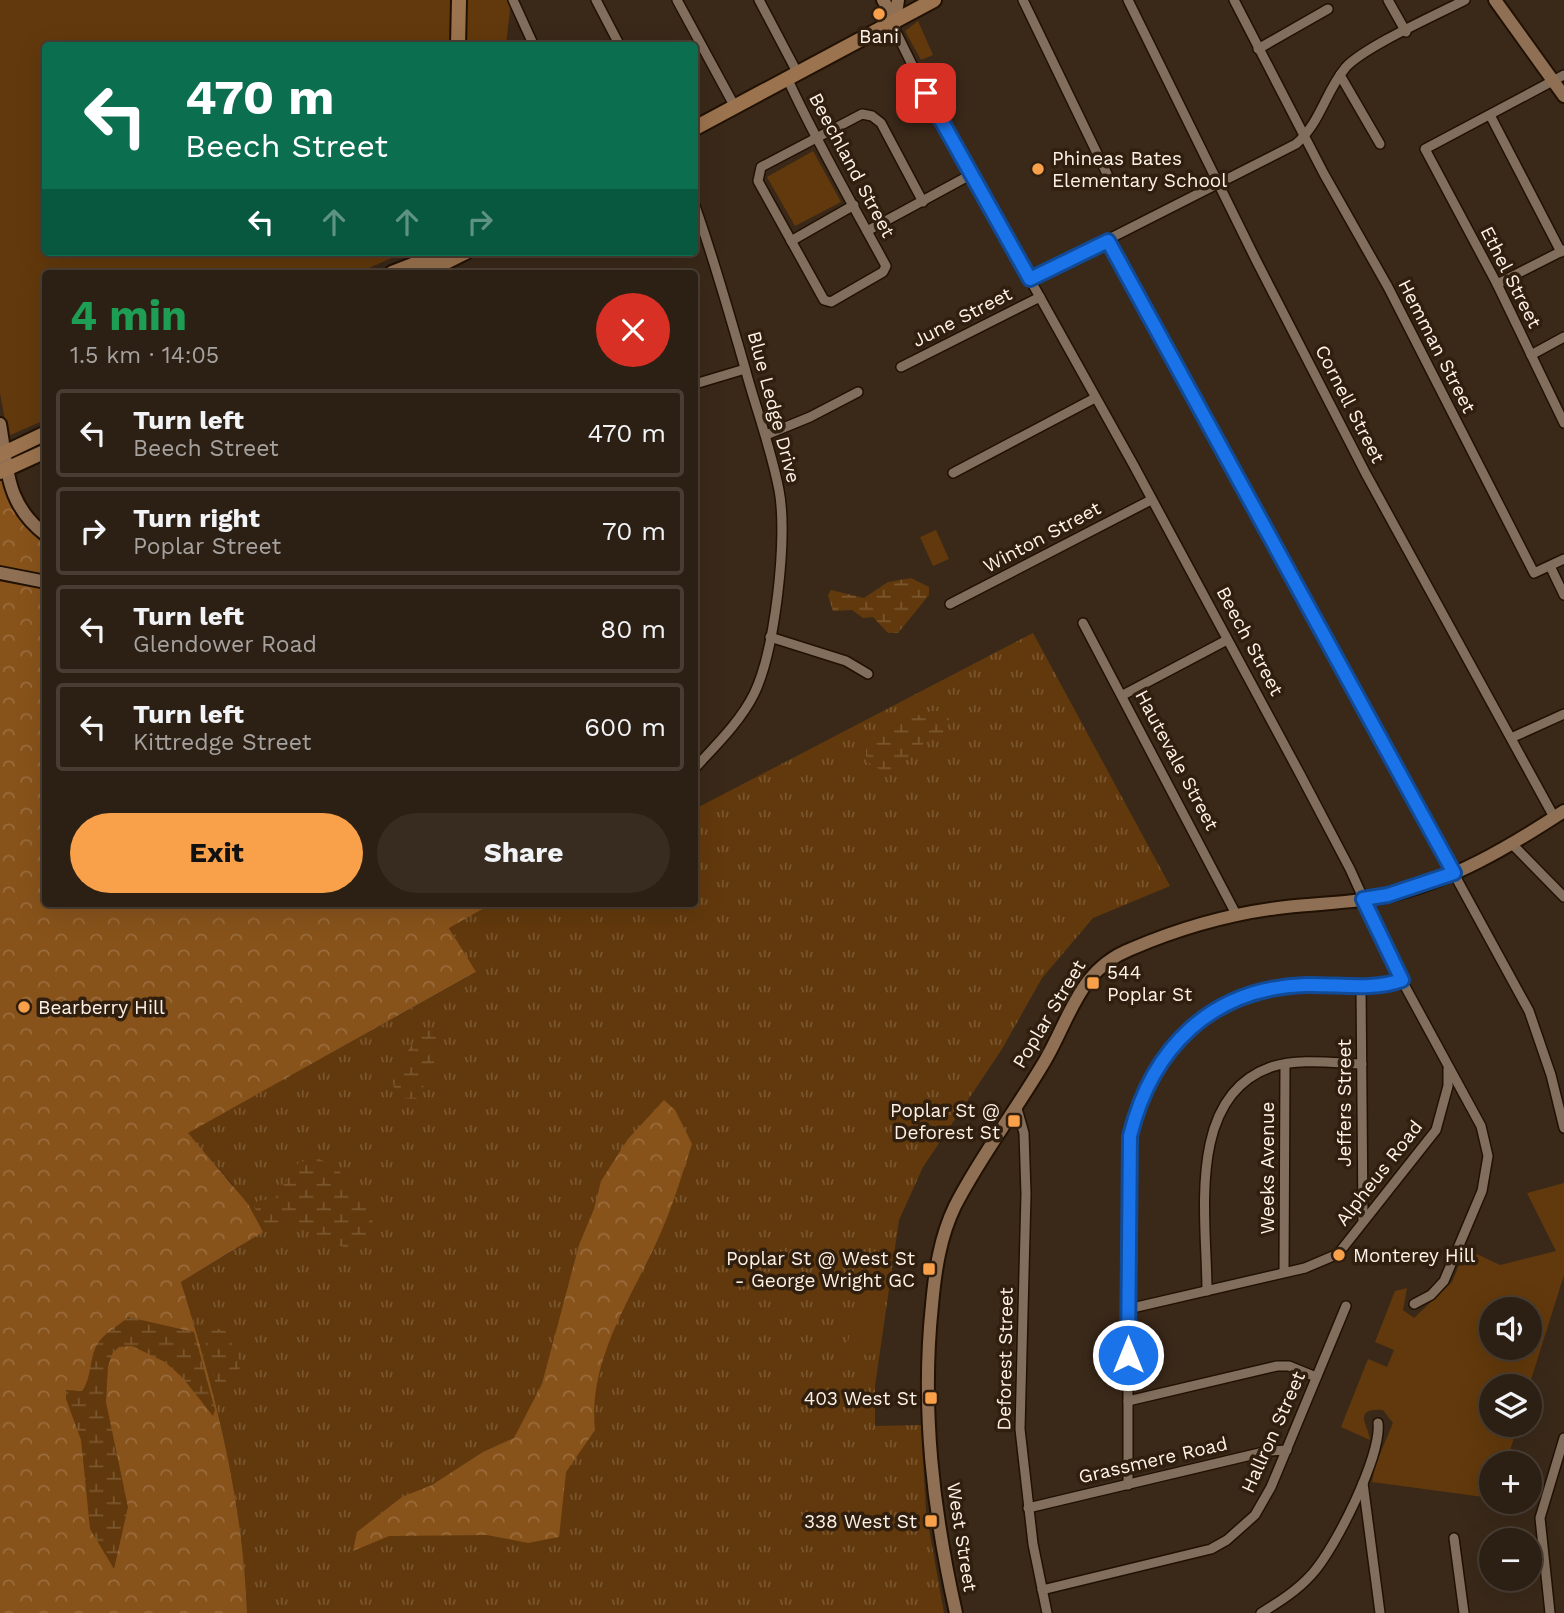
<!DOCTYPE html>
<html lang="en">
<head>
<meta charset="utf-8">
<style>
	:root { --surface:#2c1f13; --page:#382c21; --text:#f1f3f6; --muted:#a6a2a0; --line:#483d33; --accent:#f8a14a }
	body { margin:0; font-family:"Work Sans",sans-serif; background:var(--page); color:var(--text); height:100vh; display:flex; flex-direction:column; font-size:26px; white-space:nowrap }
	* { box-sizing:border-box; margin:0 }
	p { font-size:23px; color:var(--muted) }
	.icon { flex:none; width:38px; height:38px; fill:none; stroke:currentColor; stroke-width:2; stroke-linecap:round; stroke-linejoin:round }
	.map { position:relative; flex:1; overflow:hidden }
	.details { position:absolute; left:42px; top:270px; width:656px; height:637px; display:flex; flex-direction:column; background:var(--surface); border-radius:7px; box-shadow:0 7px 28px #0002,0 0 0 2px var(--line) }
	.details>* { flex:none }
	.hud { position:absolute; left:42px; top:42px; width:656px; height:214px; border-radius:7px; box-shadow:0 7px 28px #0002,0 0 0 2px var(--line); background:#0b6e4f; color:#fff; overflow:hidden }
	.tools { position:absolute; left:1479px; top:1297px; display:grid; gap:14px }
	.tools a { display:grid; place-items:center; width:63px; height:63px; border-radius:50%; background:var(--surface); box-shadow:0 7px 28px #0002,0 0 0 2px var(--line); font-size:35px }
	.pin { position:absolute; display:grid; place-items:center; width:60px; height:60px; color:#fff; margin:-30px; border-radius:14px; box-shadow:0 4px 10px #0006 }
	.me { position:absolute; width:77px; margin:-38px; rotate:0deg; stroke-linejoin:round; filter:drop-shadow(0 0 5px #0008) }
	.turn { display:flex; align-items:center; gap:24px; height:147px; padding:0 28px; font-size:32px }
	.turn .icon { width:91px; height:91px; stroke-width:2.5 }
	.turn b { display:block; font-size:49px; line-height:60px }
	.lanes { display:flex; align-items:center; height:66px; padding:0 28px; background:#0003; justify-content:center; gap:35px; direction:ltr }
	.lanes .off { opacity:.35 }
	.round { display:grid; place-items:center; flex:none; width:74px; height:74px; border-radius:37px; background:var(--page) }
	.head { display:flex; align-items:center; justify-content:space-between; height:119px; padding:0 28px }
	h1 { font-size:42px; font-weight:700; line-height:52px; color:#1e9e55 }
	.cta { display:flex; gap:14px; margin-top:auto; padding:14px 28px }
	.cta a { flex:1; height:80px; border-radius:42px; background:var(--accent); color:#111; font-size:28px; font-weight:700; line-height:80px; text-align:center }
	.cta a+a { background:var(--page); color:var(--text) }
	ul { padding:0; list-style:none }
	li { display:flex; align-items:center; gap:21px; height:88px; margin:0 14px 10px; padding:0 14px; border:4px solid var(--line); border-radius:7px }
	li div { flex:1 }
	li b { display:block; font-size:26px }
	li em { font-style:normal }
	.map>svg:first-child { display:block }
	.grass { fill:url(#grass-tufts) }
	.forest { fill:url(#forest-crowns) }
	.wetland { fill:url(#wetland-marsh) }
	.park { fill:#62390c; fill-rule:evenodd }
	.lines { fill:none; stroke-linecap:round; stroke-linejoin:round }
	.street-casing { stroke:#211103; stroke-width:12 }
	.secondary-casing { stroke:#211103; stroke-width:16 }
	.primary-casing { stroke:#211103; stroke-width:18 }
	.street { stroke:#826e5c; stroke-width:9 }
	.secondary { stroke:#8f7055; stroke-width:12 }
	.primary { stroke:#9b734e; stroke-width:14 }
	.route-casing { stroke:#114b97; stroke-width:18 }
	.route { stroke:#1a73e8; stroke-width:12 }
	.poi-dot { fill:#f8a14a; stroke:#301f0f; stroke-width:2.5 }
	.labels { text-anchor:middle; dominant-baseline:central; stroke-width:7; stroke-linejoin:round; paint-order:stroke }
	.poi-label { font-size:19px; fill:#fef2e8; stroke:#301f0f; text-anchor:start }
	.street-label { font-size:19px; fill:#fef2e8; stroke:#301f0f }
</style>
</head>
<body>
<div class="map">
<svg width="1564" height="1613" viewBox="0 0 1564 1613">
	<defs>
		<pattern id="grass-tufts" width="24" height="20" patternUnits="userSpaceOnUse" patternTransform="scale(1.75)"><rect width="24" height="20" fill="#62390c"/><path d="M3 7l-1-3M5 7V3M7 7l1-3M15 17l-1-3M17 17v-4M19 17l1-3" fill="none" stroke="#7a562f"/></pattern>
		<pattern id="forest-crowns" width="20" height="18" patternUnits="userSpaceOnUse" patternTransform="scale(1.75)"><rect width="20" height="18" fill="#88531b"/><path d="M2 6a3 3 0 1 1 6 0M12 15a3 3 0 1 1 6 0" fill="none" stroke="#9a6c3c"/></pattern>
		<pattern id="wetland-marsh" width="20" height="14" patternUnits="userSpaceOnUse" patternTransform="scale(1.75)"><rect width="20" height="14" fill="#62390c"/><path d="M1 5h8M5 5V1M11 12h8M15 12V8" fill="none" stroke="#7a562f"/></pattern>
	</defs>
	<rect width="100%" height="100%" fill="#3a2919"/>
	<path class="grass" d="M1033,633L1170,886L1093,918L1042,978L1002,1049L923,1167L899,1220L875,1386V1426L921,1425L926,1512L944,1613H247C243,1499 215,1390 181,1282L241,1246L233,1185L187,1133L475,973L449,927L493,903H695V809Z"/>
	<g class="forest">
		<path d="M16,473C16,497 28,511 45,527L46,903H493L449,928L476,972L188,1133L248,1204L263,1232L181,1282C215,1391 243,1499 247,1613H0V479Z"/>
		<path d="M664,1100L675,1110L692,1144C683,1171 675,1199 664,1225C637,1291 587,1356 595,1430L566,1472L559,1537L528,1543L487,1535L389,1536L353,1551L357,1532L402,1497L432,1485L483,1452L514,1438L542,1384L579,1245L594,1209L601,1181L628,1139Z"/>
	</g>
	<g class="wetland">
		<polygon points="911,578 929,587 929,595 898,633 888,633 873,617 863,618 852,610 833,611 828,595 831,590 864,598 888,582"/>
		<path d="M931,711H944L949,718L947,729L937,737L925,740L918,753L886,773L866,761V746C882,729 908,718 931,711Z"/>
		<path d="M431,1028L435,1031C441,1057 429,1078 416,1099L400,1098L395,1093L392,1077L414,1041Z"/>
		<path d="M319,1159L337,1167L353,1193L371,1207C377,1230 366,1241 345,1248L300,1227L265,1225L254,1207L257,1201L275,1198L299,1162Z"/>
		<path d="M128,1317L194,1332L215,1410L213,1416L182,1377L165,1362L132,1346L119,1347L112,1354L108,1367L106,1402L128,1507L114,1569L90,1529L81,1440L66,1399V1390L82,1391C92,1378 89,1357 98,1343C104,1333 119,1326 128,1317Z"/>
		<polygon points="201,1324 230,1332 233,1350 242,1364 223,1400 219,1397"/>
	</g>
	<g class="park">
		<polygon points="0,0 511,0 506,45 46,46 46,252 405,252 358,273 46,273 45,420 8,436 0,393"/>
		<polygon points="918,21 933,55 921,60 905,31"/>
		<polygon points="813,151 841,202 795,226 767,177"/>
		<polygon points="936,530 949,559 933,566 920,537"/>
		<path d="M1564,1183V1275L1529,1386H1491V1424L1518,1425L1506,1463H1491V1498L1372,1482L1375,1466L1393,1423L1383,1410C1351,1408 1369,1427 1370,1440L1341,1427L1368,1359L1387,1367L1394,1350L1375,1342L1395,1291L1407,1288L1403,1310L1414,1318L1452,1282L1466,1249L1500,1265L1556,1251L1527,1193ZM1491,1309H1530V1348H1491Z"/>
		<polygon points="867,1262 892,1268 872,1356 846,1350"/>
	</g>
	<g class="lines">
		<g class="street-casing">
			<g id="street">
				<polyline points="513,0 534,46"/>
				<polyline points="596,0 620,46"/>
				<polyline points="677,0 735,107"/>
				<polyline points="759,0 798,74"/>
				<polyline points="1023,0 1108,176"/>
				<polyline points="1128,0 1256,260 1366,474 1554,817"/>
				<polyline points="1234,0 1324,174 1388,287 1534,573 1564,559"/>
				<polyline points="1388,0 1406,32"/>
				<polyline points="895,20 896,32 926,93 1133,464 1300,774 1350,869 1394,966 1481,1126 1488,1156 1482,1191 1444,1281 1431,1295 1414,1304"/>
				<polyline points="1258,49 1328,9"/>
				<polyline points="1340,75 1380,144"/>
				<polyline points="1564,75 1425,149 1497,284 1564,423"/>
				<path d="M788,80C817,143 853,205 886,266L883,272L831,302L824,300L758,181L761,167L862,114L872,116L881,123L923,202"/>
				<polyline points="1490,115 1561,252"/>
				<path d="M695,206C714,259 729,313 745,368C756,409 771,448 779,490C788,537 775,651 754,694C740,722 716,745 695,768"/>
				<polyline points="867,231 972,174"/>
				<polyline points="791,241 854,205"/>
				<polyline points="1108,241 1529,1011 1551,1075 1564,1128"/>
				<path d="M1030,279L1296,144C1321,122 1325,92 1346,67C1366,46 1436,15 1465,0"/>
				<polyline points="1497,284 1564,250"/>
				<polyline points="1531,355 1564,337"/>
				<polyline points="901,367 1040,297"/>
				<polyline points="695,384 745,369"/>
				<polyline points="766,435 810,417 858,392"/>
				<polyline points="953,473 1095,398"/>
				<polyline points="1550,566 1564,595"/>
				<polyline points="950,604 1151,500"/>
				<polyline points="1083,623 1237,916"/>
				<polyline points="770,637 846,661 868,674"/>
				<polyline points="1123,695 1227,640"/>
				<polyline points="1511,738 1564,714"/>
				<polyline points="1512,844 1564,897"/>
				<polyline points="1361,985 1363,1220"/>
				<polyline points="1016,1105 1024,1133 1026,1194 1020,1429 1033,1544 1047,1613"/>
				<polyline points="1284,1272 1285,1065"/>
				<path d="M1207,1291C1207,1220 1185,1097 1271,1067C1298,1058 1334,1063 1362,1064"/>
				<polyline points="1128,1309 1305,1268 1338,1254 1436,1130 1448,1086 1448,1069"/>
				<polyline points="1128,1401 1277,1366 1289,1366 1316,1377"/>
				<polyline points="1363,1483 1380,1613"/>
				<path d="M1128,1485V1171C1136,1066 1192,995 1301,985C1334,982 1370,991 1402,980"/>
				<polyline points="1028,1508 1268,1451 1287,1450"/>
				<polyline points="1454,1538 1464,1613"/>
				<polyline points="1042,1590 1211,1549 1227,1540 1255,1515 1271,1487 1346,1306"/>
				<path d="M1261,1613C1279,1602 1298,1590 1312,1574C1335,1549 1382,1455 1378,1423"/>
				<polyline points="1550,1613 1540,1518 1564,1438"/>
			</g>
		</g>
		<g class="secondary-casing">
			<g id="secondary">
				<polyline points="883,0 895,20"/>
				<polyline points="1495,0 1564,96"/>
				<polyline points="895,20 898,0"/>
				<path d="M0,424C8,469 5,504 46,535"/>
				<polyline points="0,573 46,582"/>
				<path d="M956,1613C933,1511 921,1409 932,1305C935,1271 940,1237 955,1206C981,1155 1017,1109 1046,1059C1071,1015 1080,969 1131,949C1180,928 1233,913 1286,907C1319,903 1354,903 1387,896C1452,881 1509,847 1564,811"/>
			</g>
		</g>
		<g class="primary-casing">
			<g id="primary">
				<polyline points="458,46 459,0"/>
				<polyline points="695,128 934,0"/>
				<polyline points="392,273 446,252"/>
				<polyline points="424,273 466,252"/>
				<polyline points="0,455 46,433"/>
				<polyline points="0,472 46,451"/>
			</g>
		</g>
		<use href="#street" class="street"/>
		<use href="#secondary" class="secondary"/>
		<use href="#primary" class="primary"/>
	</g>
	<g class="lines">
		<g class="route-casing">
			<path id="route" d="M926,93L1030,279L1108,241L1454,873L1388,895L1363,899L1402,980C1372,991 1337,984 1306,985C1212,988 1152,1047 1130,1136L1128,1355"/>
		</g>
		<use href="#route" class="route"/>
	</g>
	<g class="poi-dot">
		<circle cx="879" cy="14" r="7"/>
		<circle cx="1038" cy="169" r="7"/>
		<rect x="1086" y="976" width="14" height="14" rx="3.5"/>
		<circle cx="24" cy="1007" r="7"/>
		<rect x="1007" y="1114" width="14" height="14" rx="3.5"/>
		<circle cx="1339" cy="1255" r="7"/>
		<rect x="922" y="1262" width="14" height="14" rx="3.5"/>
		<rect x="924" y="1391" width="14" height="14" rx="3.5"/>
		<rect x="924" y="1514" width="14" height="14" rx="3.5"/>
	</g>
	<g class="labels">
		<g class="poi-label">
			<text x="879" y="36" text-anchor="middle">Bani</text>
			<text x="1052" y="158">Phineas Bates<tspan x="1052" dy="22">Elementary School</tspan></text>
			<text x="1107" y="972">544<tspan x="1107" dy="22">Poplar St</tspan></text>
			<text x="38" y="1007">Bearberry Hill</text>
			<text x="1000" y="1110" text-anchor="end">Poplar St @<tspan x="1000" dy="22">Deforest St</tspan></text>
			<text x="1353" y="1255">Monterey Hill</text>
			<text x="915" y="1258" text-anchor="end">Poplar St @ West St<tspan x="915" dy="22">- George Wright GC</tspan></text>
			<text x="917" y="1398" text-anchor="end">403 West St</text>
			<text x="917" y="1521" text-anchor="end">338 West St</text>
		</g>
		<g class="street-label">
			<text transform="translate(852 165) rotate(62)">Beechland Street</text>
			<text transform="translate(1511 277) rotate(63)">Ethel Street</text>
			<text transform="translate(962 317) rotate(-27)">June Street</text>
			<text transform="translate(1437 346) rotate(63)">Hemman Street</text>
			<text transform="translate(1350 404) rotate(63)">Cornell Street</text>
			<text transform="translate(774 407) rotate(75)">Blue Ledge Drive</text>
			<text transform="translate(1042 537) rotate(-28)">Winton Street</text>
			<text transform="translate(1250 641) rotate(62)">Beech Street</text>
			<text transform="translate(1177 760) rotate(62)">Hautevale Street</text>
			<text transform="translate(1049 1014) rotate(-59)">Poplar Street</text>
			<text transform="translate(1344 1103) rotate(-90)">Jeffers Street</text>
			<text transform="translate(1267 1168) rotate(-90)">Weeks Avenue</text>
			<text transform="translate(1379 1173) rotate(-52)">Alpheus Road</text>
			<text transform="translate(1005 1359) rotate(-89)">Deforest Street</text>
			<text transform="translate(1273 1432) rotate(-66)">Hallron Street</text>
			<text transform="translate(1153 1460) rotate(-13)">Grassmere Road</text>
			<text transform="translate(962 1537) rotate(81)">West Street</text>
		</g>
	</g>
</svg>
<div class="tools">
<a><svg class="icon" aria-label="sound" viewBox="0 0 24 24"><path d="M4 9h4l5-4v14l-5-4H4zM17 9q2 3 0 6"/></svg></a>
<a><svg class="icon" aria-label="layers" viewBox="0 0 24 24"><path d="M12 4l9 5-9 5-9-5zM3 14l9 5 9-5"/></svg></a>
<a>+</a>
<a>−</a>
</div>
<div class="pin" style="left:926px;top:93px;background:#d93025"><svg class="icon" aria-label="arrive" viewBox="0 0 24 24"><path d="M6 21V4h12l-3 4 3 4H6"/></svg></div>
<svg class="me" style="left:1128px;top:1355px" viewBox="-20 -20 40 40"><circle r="17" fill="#1a73e8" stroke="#fff" stroke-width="3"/><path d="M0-11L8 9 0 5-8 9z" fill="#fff"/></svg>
<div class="hud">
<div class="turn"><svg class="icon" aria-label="left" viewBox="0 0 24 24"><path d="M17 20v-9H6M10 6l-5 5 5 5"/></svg><div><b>470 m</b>Beech Street</div></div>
<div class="lanes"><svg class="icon" aria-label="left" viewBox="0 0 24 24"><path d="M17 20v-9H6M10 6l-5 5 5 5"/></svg><svg class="icon off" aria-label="ahead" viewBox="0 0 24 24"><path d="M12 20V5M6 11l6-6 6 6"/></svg><svg class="icon off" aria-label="ahead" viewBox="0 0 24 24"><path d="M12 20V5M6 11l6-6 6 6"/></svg><svg class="icon off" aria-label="right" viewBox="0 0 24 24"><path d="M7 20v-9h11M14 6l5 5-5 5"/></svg></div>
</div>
<section class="details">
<div class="head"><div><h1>4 min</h1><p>1.5 km · 14:05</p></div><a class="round" style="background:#d93025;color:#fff"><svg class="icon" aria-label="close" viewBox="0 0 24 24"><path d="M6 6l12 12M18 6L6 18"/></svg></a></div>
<ul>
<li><svg class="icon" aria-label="left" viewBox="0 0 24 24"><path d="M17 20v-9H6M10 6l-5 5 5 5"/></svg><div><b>Turn left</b><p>Beech Street</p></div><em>470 m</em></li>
<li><svg class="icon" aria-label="right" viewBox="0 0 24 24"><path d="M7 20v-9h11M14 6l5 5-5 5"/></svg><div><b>Turn right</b><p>Poplar Street</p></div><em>70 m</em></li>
<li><svg class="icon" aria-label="left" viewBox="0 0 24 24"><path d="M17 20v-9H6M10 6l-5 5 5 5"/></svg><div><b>Turn left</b><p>Glendower Road</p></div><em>80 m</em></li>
<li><svg class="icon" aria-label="left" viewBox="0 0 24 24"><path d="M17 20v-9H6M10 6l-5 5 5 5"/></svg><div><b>Turn left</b><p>Kittredge Street</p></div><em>600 m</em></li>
</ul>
<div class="cta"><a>Exit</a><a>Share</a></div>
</section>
</div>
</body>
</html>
